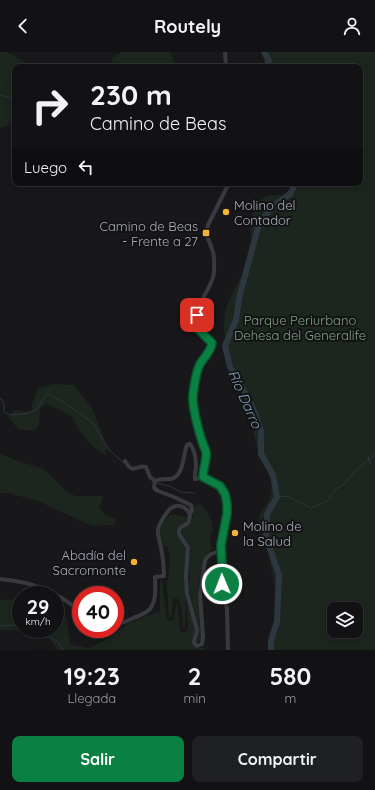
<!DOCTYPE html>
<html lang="es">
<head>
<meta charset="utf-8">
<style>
	:root { --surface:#121214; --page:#1f2022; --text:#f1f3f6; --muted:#9c9ea0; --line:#313234; --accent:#0b8043 }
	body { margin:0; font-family:Quicksand,sans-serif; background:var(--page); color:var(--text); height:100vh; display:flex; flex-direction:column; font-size:15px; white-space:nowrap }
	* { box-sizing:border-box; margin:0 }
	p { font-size:13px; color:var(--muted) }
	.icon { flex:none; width:22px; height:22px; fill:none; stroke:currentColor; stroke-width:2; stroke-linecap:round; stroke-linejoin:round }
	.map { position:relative; height:598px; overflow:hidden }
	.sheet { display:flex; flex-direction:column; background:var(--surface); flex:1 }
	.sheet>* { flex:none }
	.guide { position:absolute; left:12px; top:12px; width:351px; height:122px; border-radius:8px; box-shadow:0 2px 10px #0003,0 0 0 1px var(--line); background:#121214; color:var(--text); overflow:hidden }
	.tools { position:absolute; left:327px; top:550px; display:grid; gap:8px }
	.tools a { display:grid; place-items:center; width:36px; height:36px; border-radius:8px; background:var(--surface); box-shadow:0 2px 10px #0003,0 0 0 1px var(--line); font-size:20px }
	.speed { position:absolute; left:12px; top:534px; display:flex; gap:8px; font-size:20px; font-weight:700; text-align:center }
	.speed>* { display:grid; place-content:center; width:52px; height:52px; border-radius:50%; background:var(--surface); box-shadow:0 2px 10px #0003,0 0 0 1px var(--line); line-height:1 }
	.speed small { font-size:10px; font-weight:400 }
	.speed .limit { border:6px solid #d22; background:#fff; color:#111 }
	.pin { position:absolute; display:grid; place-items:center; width:34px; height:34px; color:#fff; margin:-17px; border-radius:8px; box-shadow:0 2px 6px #0006 }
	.me { position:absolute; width:44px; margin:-22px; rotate:359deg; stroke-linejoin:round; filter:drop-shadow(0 0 3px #0008) }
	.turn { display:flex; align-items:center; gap:14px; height:84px; padding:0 12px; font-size:18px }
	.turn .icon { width:52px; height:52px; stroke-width:2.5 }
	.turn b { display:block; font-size:28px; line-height:34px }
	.then { display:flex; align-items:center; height:38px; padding:0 12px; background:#0003; gap:8px; font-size:15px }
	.eta { display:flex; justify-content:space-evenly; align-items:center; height:68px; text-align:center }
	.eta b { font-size:24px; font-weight:800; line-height:28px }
	.cta { display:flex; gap:8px; margin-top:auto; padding:8px 12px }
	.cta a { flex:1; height:46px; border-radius:8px; background:var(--accent); color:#fff; font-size:16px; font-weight:800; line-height:46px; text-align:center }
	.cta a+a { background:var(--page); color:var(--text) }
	header { display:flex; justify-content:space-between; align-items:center; height:52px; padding:0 12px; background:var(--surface); font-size:18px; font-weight:800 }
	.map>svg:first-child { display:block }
	.green { fill:#1d251f; fill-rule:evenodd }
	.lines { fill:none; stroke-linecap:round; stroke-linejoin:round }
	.stream { stroke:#2d373f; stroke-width:1 }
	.river { stroke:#2d373f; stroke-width:6 }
	.minor { stroke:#393a3f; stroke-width:4 }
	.route-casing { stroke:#07532c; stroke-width:10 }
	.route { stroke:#0b8043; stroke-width:7 }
	.poi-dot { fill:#f7b233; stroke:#131315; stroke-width:1.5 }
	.labels { text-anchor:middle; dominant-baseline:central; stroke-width:4; stroke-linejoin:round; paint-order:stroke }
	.poi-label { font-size:13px; fill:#aaafba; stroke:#131315; text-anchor:start }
	.park-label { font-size:13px; fill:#80a582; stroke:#131315 }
	.water-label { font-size:14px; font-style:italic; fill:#809db6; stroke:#131315 }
</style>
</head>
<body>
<header><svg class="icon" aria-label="back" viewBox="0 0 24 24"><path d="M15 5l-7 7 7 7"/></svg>Routely<svg class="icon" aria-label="person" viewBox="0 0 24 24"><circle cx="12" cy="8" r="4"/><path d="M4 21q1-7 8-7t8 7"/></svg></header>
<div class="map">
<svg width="375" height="598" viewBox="0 0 375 598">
	<rect width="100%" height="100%" fill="#18181a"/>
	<g class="green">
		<polygon points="0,0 7,0 24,9 26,15 15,15 15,71 0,76"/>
		<polygon points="121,0 170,0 176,15 110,15 112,6"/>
		<path d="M265,0H375V598H269C271,585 274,572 275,559C277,543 273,523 270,508C267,494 259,482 259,467C259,461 263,457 267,452C271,446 272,436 271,429C270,424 267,420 265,415C262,409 259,402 257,395C253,382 252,368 248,354C245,347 242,341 240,334C233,318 223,287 224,270C225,247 243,227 249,205C254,189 247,166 257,152C259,150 261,147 263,146C274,140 294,148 296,131H360V15H262L265,5ZM334,557H356V579H334Z"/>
		<polygon points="53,332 74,333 92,356 107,395 105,403 90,392 76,373 72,364 47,352 40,356 39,373 35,378 19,378 8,365 16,358 32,361 32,352 38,336"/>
		<polygon points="0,401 15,408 44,417 68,441 76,444 103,444 99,456 107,464 116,467 115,473 92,474 38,449 8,441 0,441"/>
		<path d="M200,452L205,456L212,470L213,477L211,482L210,489L212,496L204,507L198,537L202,584L201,588L198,591L197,588L198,585L199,580L189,537V510L191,498L189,493L184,488L180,481C183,475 190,474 192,468C194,464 193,458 194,454Z"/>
		<path d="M170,463H177L188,465L185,471L179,475L177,478V482L185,495L187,503L185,576L184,577L183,576C182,566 183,554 177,546H175L173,549L172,564L171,565H169L168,561V547L167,537L170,505L167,494H163C158,479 159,474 170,463Z"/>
		<path d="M162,528L166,562L167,567L168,568L172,569L174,567L176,551H177L179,561L180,577L181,580H185L187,578L188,573L187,549C193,567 197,574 192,593L193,594C197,596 200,595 205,597V598H57C54,587 40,582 30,577H55V564L67,566L70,593L89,596L108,587L127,572L144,565L160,560V529Z"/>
		<polygon points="21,547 21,577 29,577 6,579 0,578 0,548"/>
	</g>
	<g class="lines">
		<g class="stream">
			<polyline points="0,43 12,46 15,42"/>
			<polyline points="0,347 2,347 4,353 4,359 5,361 10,363 24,362 36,358 47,342 62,349 93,371 109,398 124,411"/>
			<polyline points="368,405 371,413"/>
			<polyline points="157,431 169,434 181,440 195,441"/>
			<polyline points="277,445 287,444 311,456 321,452 329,447 336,437 345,431 354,420 375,402"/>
			<polyline points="0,574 12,573 21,574"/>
			<polyline points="38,577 57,589 64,598"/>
		</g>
		<g class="river">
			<polyline points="264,0 269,9 266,15"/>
			<polyline points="271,598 271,588 277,570 279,523 266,485 267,462 277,445 273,423 261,402 261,379 255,361 240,331 230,315 225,294 236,268 240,242 259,172 272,155 290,142 296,131"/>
		</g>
		<g class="minor">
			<polyline points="225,0 226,15"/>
			<path d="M125,409C134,424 135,412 146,415L150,425L155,429"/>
			<path d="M203,425C203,416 207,409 206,400C205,396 203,393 202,389C198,378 192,354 193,343C194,334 196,320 200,312C204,305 211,300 212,291L198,277C197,271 196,264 198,258C201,245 212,235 214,221C214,215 215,206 213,200C210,189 205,186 208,173L229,131"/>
			<polyline points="203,425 220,434 225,442 227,453 227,462 220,496 222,513 221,527 227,557 228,598"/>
			<path d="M190,462L192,458L191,453L174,445L158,439L155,437L154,435L155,429C159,426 165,427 171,427C183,424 183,406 186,396L187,393L190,392C195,398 196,406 196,414C196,419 194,422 195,427L203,425"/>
			<path d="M0,527C33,530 56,539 81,560"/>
			<path d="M115,572C122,572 127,569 133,566C139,564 146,561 150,557C157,548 155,535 155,525L164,524C164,515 163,505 161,495C160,489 157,484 158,477C159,472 168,458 171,456C180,450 189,457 190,465L188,471L180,476L179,479V482L188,496L186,524L187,541L197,578C197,582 194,586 194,591L197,594L202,592L203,585L200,542L205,509C208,502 213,500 221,500"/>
		</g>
	</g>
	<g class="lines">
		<g class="route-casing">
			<path id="route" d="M197,263L198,277L212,291C211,300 204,305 200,312C196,320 194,334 193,343C192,354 198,377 202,389C203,393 205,396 206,400C207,409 203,416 203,425L220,434L225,442L227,452V462L221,493L222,513L221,522L222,532"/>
		</g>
		<use href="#route" class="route"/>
	</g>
	<g class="poi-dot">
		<circle cx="226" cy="160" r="4"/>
		<rect x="202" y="177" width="8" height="8" rx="2"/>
		<circle cx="235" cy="481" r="4"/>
		<circle cx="134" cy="510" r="4"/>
	</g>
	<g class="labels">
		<g class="poi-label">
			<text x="234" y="153">Molino del<tspan x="234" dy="15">Contador</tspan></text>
			<text x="198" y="174" text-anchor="end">Camino de Beas<tspan x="198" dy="15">- Frente a 27</tspan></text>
			<text x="243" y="474">Molino de<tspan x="243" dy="15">la Salud</tspan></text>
			<text x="126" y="503" text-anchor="end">Abadía del<tspan x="126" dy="15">Sacromonte</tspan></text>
		</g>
		<g class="park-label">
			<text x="300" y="268">Parque Periurbano<tspan x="300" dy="15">Dehesa del Generalife</tspan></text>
		</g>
		<g class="water-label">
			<text transform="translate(245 347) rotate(66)">Río Darro</text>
		</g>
	</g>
</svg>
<div class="tools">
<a><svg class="icon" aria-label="layers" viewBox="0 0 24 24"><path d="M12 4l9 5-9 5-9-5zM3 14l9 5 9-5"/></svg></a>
</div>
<div class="speed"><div>29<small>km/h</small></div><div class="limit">40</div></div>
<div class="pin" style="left:197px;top:263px;background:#d93025"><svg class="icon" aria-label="arrive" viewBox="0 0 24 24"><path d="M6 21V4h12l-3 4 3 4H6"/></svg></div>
<svg class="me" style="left:222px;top:532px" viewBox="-20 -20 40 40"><circle r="17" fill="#0b8043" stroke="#fff" stroke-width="3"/><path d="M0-11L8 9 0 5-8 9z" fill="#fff"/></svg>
<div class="guide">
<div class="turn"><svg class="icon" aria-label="right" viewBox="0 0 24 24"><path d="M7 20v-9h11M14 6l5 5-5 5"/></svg><div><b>230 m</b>Camino de Beas</div></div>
<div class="then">Luego<svg class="icon" aria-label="left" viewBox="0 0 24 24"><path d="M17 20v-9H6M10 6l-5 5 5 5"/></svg></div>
</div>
</div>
<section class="sheet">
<div class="eta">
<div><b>19:23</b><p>Llegada</p></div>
<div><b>2</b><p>min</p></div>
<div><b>580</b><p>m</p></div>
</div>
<div class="cta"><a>Salir</a><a>Compartir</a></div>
</section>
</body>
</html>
